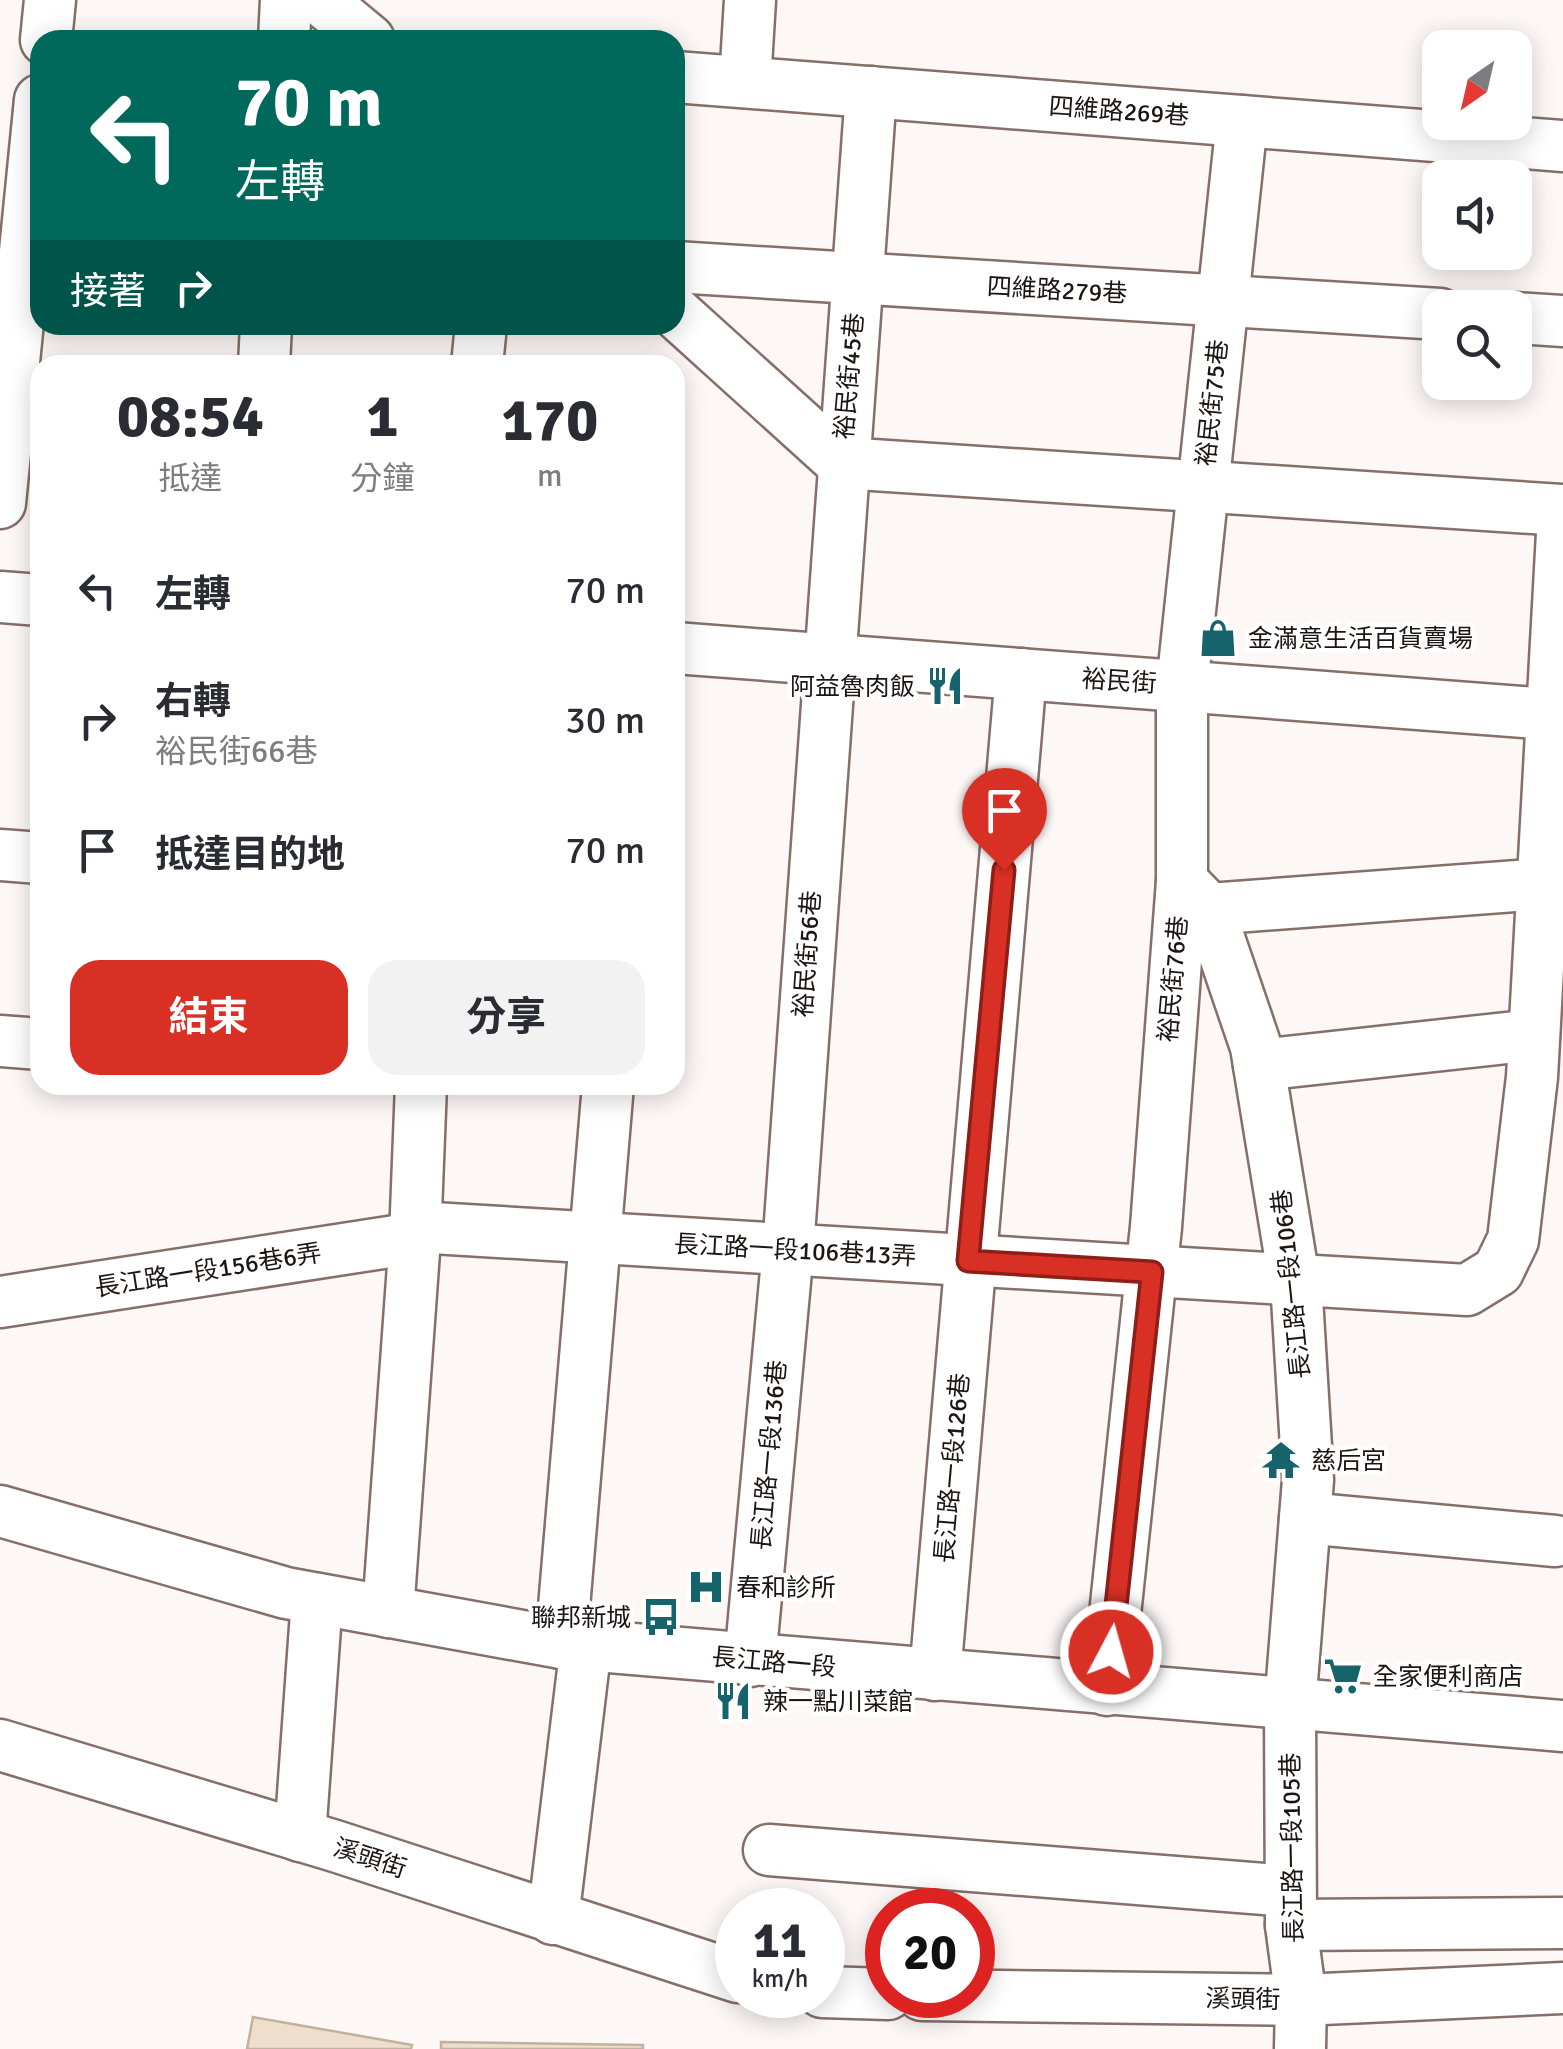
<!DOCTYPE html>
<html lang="zh-TW">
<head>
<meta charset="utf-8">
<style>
	:root { --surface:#fff; --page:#f2f2f3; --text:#2b2b33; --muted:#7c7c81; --accent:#d93025 }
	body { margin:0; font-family:Signika,"Noto Sans TC",sans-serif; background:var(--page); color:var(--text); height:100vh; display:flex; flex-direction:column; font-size:38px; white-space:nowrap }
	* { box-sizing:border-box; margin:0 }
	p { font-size:32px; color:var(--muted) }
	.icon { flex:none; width:55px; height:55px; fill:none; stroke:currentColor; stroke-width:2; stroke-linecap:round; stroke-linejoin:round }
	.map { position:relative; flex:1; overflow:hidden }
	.panel { position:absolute; left:30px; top:355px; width:655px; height:740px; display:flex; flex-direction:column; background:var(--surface); border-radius:30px; box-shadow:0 5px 25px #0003 }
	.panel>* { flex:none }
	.hud { position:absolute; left:30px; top:30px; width:655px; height:305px; border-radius:30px; box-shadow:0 5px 25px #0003; background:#00695c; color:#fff; overflow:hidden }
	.needle { width:65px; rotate:214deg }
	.controls { position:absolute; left:1422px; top:30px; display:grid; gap:20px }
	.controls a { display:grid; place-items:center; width:110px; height:110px; border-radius:20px; background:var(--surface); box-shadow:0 5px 25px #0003; font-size:50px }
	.speed { position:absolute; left:715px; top:1888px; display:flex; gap:20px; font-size:50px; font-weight:700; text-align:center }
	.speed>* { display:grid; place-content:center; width:130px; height:130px; border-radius:50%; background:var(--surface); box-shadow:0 5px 25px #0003; line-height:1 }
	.speed small { font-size:25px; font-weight:400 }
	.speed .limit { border:15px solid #d22; background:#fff; color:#111 }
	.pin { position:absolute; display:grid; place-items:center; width:85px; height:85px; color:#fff; margin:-102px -42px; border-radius:50% 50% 50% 0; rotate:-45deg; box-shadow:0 0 10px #0007 }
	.pin .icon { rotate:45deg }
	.me { position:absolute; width:110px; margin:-55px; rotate:6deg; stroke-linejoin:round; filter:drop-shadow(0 0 8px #0008) }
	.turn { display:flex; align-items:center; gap:35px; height:210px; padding:0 40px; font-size:45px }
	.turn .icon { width:130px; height:130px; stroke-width:2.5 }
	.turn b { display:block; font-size:70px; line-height:85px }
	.then { display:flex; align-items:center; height:95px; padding:0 40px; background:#0003; gap:20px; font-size:38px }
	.eta { display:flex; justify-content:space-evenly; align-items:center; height:170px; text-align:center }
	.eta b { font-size:60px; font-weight:700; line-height:70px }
	.button { display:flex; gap:20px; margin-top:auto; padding:20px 40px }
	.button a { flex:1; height:115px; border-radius:30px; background:var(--accent); color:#fff; font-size:40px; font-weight:700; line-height:115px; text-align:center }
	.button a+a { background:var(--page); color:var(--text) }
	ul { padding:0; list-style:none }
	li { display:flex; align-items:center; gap:30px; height:130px; padding:0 40px }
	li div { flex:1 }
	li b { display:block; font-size:38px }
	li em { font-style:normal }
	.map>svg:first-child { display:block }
	.building { fill:#eedecb; stroke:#c1b19f; stroke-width:2.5 }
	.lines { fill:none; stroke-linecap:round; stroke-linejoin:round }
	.minor-casing { stroke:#866f68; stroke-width:55 }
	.minor { stroke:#fff; stroke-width:50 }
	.route-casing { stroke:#8d1f18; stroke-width:25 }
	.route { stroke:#d93025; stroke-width:18 }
	.labels { text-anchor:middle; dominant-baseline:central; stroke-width:9; stroke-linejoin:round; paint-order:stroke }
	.street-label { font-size:25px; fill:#1d1512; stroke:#fff }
	.poi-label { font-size:25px; fill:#1d1512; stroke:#fff; text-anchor:start }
</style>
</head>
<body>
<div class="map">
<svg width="1563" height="2049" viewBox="0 0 1563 2049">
	<rect width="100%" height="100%" fill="#fdf7f6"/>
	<g class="building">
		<polygon points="253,2017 412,2045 411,2049 247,2049"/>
		<polygon points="441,2042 643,2045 643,2049 441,2049"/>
	</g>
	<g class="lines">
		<g class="minor-casing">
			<g id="minor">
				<polyline points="321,0 369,40"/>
				<polyline points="46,40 50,0"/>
				<polyline points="284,40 286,0"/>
				<polyline points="675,77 1563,146"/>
				<polyline points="745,82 750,0"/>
				<polyline points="675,267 1440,314"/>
				<polyline points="675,312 842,463 1563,510"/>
				<polyline points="1515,318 1563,321"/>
				<polyline points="264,365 266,325"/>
				<polyline points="477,365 481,325"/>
				<polyline points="0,503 40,100"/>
				<polyline points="0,597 40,600"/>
				<polyline points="675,648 1563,715"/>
				<polyline points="0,855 40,858"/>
				<polyline points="1182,881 1209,909 1256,1047 1297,1298 1308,1480 1290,1706 1291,1925 1301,2000 1300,2049"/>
				<polyline points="1209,909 1543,884"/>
				<polyline points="0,1041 40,1044"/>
				<polyline points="1259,1065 1534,1035"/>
				<polyline points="416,1227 1467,1290 1498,1271 1513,1240 1532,1077 1563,515"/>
				<polyline points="0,1302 415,1238"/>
				<polyline points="0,1511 286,1593 561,1643 1563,1726"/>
				<polyline points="1305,1518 1555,1541"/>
				<polyline points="388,1612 415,1238 421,1085"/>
				<polyline points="561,1643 608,1085"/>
				<polyline points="750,1661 788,1249 871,92"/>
				<polyline points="935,1675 1021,674"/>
				<polyline points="1107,1690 1156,1227 1182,881 1182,686 1242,121"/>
				<polyline points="0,1745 335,1846 738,1977"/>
				<polyline points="300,1836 317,1599"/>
				<polyline points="769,1850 1290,1891"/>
				<polyline points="553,1919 586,1645"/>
				<polyline points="1291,1925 1563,1923"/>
				<polyline points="822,1992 888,1994"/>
				<polyline points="922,1995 1301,2000 1563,1988"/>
			</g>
		</g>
		<use href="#minor" class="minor"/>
	</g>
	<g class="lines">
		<g class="route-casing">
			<polyline id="route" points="1004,870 968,1261 1152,1272 1111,1652"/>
		</g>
		<use href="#route" class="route"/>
	</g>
	<defs>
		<g id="shop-bare" transform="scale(3)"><path d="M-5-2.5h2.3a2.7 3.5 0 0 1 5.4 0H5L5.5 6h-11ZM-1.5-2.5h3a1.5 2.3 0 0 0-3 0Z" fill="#16636c" stroke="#fff" stroke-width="2.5" paint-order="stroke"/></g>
		<g id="restaurant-bare" transform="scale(3)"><path d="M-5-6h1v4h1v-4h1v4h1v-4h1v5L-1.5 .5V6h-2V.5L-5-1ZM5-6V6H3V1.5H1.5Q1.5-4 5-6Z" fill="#16636c" stroke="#fff" stroke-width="2.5" paint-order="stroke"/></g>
		<g id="temple-bare" transform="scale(3)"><path d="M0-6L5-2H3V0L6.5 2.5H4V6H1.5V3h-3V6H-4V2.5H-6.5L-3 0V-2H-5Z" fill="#16636c" stroke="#fff" stroke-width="2.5" paint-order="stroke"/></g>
		<g id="hospital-bare" transform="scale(3)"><path d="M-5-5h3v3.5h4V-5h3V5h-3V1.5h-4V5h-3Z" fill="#16636c" stroke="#fff" stroke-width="2.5" paint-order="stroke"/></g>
		<g id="bus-bare" transform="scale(3)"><path d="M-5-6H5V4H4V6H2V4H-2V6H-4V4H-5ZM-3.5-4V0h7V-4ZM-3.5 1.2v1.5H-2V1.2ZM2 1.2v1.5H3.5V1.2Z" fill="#16636c" stroke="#fff" stroke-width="2.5" paint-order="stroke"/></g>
		<g id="supermarket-bare" transform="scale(3)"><path d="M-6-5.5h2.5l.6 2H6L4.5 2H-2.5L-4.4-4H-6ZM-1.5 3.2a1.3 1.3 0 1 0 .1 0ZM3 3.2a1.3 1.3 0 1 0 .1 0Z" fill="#16636c" stroke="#fff" stroke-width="2.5" paint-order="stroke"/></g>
	</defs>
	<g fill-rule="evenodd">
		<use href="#shop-bare" x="1218" y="638"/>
		<use href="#restaurant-bare" x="945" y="686"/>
		<use href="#temple-bare" x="1281" y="1460"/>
		<use href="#hospital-bare" x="706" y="1587"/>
		<use href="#bus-bare" x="661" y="1617"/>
		<use href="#supermarket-bare" x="1343" y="1676"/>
		<use href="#restaurant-bare" x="733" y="1701"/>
	</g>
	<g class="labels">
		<g class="street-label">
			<text transform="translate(1119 111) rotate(4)">四維路269巷</text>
			<text transform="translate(1057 290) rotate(3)">四維路279巷</text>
			<text transform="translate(849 376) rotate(-85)">裕民街45巷</text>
			<text transform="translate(1212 403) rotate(-84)">裕民街75巷</text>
			<text transform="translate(1119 681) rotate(4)">裕民街</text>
			<text transform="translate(807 954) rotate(-86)">裕民街56巷</text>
			<text transform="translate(1173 979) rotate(-85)">裕民街76巷</text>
			<text transform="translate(795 1250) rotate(3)">長江路一段106巷13弄</text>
			<text transform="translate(208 1270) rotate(-9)">長江路一段156巷6弄</text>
			<text transform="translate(1291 1284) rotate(-96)">長江路一段106巷</text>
			<text transform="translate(769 1455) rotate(-85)">長江路一段136巷</text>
			<text transform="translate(952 1468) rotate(-85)">長江路一段126巷</text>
			<text transform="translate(774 1662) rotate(5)">長江路一段</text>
			<text transform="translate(1292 1848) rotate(-91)">長江路一段105巷</text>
			<text transform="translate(370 1858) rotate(18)">溪頭街</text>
			<text transform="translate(1243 1999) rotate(1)">溪頭街</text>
		</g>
		<g class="poi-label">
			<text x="1248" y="638">金滿意生活百貨賣場</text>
			<text x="915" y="686" text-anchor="end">阿益魯肉飯</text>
			<text x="1311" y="1460">慈后宮</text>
			<text x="736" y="1587">春和診所</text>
			<text x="631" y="1617" text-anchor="end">聯邦新城</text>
			<text x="1373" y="1676">全家便利商店</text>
			<text x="763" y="1701">辣一點川菜館</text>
		</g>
	</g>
</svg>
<div class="controls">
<a><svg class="needle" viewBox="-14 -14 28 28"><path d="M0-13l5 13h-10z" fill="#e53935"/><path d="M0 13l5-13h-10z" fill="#7c7c81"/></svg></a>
<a><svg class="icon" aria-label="sound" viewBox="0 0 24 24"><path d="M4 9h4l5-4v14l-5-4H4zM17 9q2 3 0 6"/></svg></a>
<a><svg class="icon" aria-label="search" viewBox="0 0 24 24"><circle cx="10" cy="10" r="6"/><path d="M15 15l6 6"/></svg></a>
</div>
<div class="speed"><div>11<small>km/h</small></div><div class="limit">20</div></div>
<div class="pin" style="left:1004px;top:870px;background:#d93025"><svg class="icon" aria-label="arrive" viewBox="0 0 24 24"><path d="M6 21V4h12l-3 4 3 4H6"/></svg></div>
<svg class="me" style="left:1111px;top:1652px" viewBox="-20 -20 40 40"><circle r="17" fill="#d93025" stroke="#fff" stroke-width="3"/><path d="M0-11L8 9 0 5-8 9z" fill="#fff"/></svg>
<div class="hud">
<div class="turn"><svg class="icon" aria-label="left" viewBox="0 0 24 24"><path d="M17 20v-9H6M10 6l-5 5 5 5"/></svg><div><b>70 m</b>左轉</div></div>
<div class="then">接著<svg class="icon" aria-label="right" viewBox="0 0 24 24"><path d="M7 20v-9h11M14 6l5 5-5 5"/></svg></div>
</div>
<section class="panel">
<div class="eta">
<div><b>08:54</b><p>抵達</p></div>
<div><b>1</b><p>分鐘</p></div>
<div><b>170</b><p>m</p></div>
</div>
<ul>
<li><svg class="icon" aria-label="left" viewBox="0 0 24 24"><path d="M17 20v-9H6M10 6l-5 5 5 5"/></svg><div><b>左轉</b></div><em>70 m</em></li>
<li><svg class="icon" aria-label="right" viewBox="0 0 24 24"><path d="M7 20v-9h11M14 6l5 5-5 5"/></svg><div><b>右轉</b><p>裕民街66巷</p></div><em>30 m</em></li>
<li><svg class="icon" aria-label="arrive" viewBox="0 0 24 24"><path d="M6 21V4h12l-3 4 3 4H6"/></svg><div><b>抵達目的地</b></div><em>70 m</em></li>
</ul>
<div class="button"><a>結束</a><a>分享</a></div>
</section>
</div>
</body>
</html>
